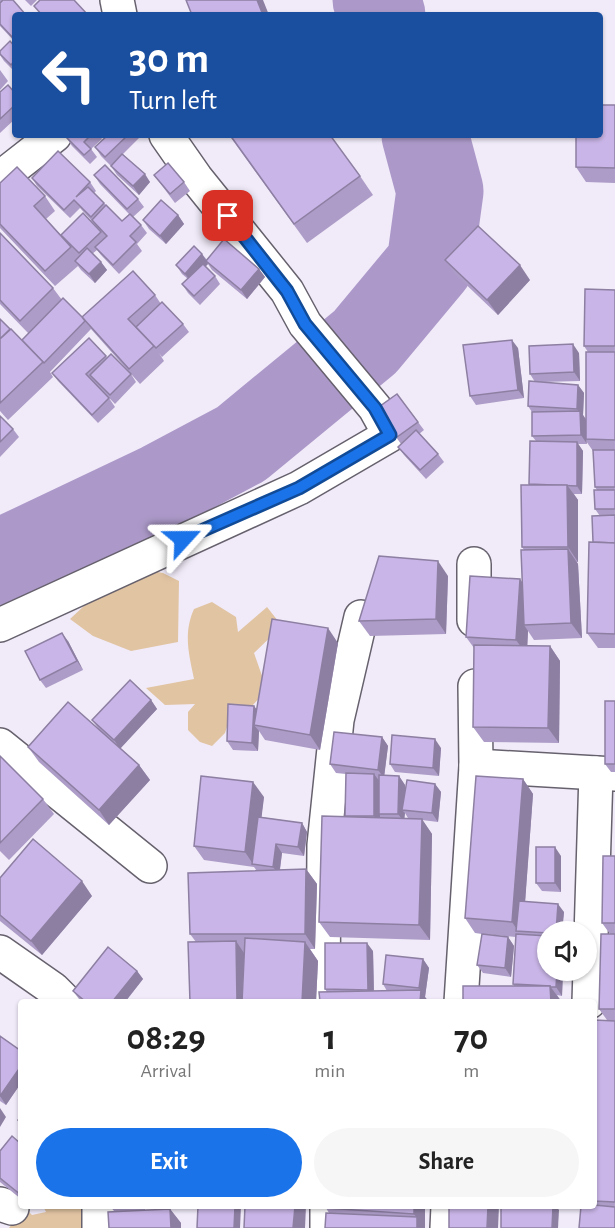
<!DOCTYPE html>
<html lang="en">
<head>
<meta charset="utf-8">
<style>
	:root { --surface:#fff; --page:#f6f6f6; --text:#222; --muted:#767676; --accent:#1a73e8 }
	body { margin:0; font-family:"Alegreya Sans",sans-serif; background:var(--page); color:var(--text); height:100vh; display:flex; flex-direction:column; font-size:22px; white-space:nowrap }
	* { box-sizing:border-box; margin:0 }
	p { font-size:20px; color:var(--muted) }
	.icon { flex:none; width:33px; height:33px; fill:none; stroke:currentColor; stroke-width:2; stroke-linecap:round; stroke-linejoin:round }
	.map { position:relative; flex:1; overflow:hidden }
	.details { position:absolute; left:18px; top:999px; width:579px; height:210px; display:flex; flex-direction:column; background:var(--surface); border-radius:6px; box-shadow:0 2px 4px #0004 }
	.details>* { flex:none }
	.guide { position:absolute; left:12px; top:12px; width:591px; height:126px; border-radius:6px; box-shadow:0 2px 4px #0004; background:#1a4fa0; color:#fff; overflow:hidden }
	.tools { position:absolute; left:537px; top:921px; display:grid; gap:12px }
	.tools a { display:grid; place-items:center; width:60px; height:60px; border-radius:50%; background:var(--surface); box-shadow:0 2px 4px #0004; font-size:30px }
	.pin { position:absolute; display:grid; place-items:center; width:51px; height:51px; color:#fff; margin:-26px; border-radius:12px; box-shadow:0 3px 9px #0006 }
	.me { position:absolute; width:66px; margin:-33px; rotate:66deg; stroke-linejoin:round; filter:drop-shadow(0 0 4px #0008) }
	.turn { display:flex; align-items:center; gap:21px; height:126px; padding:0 18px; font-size:27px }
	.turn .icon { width:78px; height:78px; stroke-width:2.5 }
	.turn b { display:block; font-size:42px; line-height:51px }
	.eta { display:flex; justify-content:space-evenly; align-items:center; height:102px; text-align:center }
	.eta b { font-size:36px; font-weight:700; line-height:42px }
	.cta { display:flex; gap:12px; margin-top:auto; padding:12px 18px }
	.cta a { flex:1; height:69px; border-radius:36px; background:var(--accent); color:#fff; font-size:24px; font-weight:700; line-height:69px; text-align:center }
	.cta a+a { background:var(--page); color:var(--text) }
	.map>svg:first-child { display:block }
	.green { fill:#e1c4a2 }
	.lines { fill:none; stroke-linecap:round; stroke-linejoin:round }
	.river { stroke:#ac99c9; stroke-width:87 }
	.minor-casing { stroke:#66616d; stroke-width:36 }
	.minor { stroke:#fff; stroke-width:33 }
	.wall { fill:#ad9cc7; fill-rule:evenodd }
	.shaded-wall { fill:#8d7fa2 }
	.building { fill:#c9b5e7; stroke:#8d7fa2; stroke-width:1.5 }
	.route-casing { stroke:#114b97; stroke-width:15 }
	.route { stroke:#1a73e8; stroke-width:10 }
</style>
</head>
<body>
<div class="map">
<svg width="615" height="1228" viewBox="0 0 615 1228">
	<rect width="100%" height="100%" fill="#f1ebf9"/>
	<g class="green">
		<polygon points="127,566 163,573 179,581 178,642 131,651 93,636 70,619"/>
		<path d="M212,602L236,617L238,632L267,607L282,626L254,653L267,690L250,708H233L225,733L212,746L200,742L188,730V712L195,704L165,705L146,688L194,679C189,654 183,634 194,609Z"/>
		<polygon points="43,1206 94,1206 97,1228 9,1228 24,1207 32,1215 46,1212"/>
	</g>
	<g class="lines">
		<g class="river">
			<polyline points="376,0 382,15"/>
			<polyline points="0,563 162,486 241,444 365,342 430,264 440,191 425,135"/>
		</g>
		<g class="minor-casing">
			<g id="minor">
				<polyline points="117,0 120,15"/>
				<polyline points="0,178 55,135"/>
				<polyline points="474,564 474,620"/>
				<polyline points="0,625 299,488 390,435 375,408 305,324 287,291 196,178 166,135"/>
				<polyline points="0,745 150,866"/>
				<polyline points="476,766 615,774"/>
				<polyline points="0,952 53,989 66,1002"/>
				<polyline points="323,1002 324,845 337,720 361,617"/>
				<polyline points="461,1002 476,766 475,686"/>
				<polyline points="589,1002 596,773"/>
				<polyline points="0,1204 12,1208"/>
				<polyline points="327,1206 327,1228"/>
				<polyline points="99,1228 99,1206"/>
				<polyline points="447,1228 448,1206"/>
			</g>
		</g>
		<use href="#minor" class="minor"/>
	</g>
	<g class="wall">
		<polygon points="0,0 13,0 15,15 15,42 0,26"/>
		<polygon points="25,0 37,0 31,6"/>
		<polygon points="15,47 15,72 4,61 0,55 0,51"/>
		<polygon points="0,70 8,81 0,90"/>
		<polygon points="0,92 15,93 15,119 0,133"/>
		<polygon points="615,105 615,183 586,182 576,167"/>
		<polygon points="68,135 99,135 102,139 91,149 97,157 90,164 72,146 66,137"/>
		<polygon points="108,135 142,135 123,154 150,182 139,195 117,175 111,166 101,156 95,147"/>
		<polygon points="229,135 360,176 373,195 307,243"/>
		<polygon points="94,175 138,199 144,207 133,217 141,225 147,233 137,244 142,251 119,274 101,255 97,250 92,254 101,262 107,270 95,283 81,270 78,266 55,286 0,228 0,183 45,196 55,211 46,219 63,237 97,228 92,221 80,208 70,218 37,186 32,178 90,182 96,191 94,193 122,221 129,214 100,184"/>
		<polygon points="154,175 184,182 190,191 175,203"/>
		<polygon points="178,215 184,224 166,244 149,229 143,220"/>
		<polygon points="0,233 53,288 62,300 82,317 155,295 161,304 183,324 189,332 162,357 159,353 164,361 140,384 91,329 50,372 53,377 8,420 0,411 0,319 22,340 29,334 0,304"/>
		<polygon points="202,254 207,260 259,269 265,277 247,299 212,270 208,264 205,266 215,276 220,284 200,305 188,293 182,284 188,279 182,274 176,265"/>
		<polygon points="445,260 530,280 498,315 456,275"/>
		<polygon points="615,290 615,648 598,648 587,633 593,542 600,516 595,509 597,490 595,487 593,451 586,441 587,444 578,444 583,451 582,494 574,494 578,500 578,562 577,562 578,564 582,638 534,640 528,631 527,646 550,646 560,661 559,743 484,742 473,727 474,648 466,637 522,582 524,550 522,547 529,485 529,484 536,441 532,436 532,412 528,406 535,382 530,374 579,353 580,381 542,382 578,385 584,393 583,415 586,419 588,352 584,346"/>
		<polygon points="518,348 524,398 476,405 470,396"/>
		<polygon points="106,356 107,358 131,374 136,382 115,404 93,381 109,398 115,407 98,423 58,381 52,373"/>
		<polygon points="397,394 424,430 419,434 438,454 444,462 426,479 404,455 398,447 401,444 376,409"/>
		<polygon points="0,416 13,429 19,437 0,457"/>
		<polygon points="448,576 446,634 370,636 359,621"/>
		<polygon points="68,641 83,670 46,688 40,680"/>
		<polygon points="338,643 320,750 265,740 259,731 258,751 233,750 227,741 254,706 257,710"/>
		<polygon points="151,700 157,709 120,748 139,765 150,780 109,825 39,762 28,747 98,728 92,720"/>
		<polygon points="615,701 615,772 611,772 605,764"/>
		<path d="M382,737L388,746L384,776H399L405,785V791L435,784L441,792L438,822L422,820L432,834L430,940L330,937L319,922L345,817L346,774L336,773L330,764ZM405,813L408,818L416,819H404Z"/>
		<polygon points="441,748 439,776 395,772 390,764"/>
		<polygon points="0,756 43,799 54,814 9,860 0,851"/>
		<polygon points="523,779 533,794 525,901 564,912 562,932 548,932 548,970 563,970 562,996 557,995 561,1001 514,986 513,984 516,937 484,934 508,937 514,946 511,977 483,973 477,965 482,934 475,933 465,918"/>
		<polygon points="264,797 261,817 302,823 307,832 304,856 282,853 280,870 306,869 317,884 315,949 310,949 318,961 316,1002 196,942 190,934 257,871 254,867 204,860 194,846"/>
		<polygon points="561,856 561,892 542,891 536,883"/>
		<polygon points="615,856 615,1228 580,1206 594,1206 594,1020 607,1020 599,1009 610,934 602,923"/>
		<polygon points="0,878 92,896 42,955 0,921"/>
		<polygon points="373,951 374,991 387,991 383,984 423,959 429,968 425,997 429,1002 320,1002 327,992 325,989"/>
		<polygon points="137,971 143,979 125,1002 82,1002 79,999 73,991"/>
		<polygon points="0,1036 21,1051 21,1083 6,1105 0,1101"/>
		<polygon points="21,1144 21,1199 0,1182 0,1151"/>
		<polygon points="110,1206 145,1206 145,1210 170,1209 181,1223 114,1211"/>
		<polygon points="326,1206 425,1206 424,1227 329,1213 326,1208"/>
	</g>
	<g class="shaded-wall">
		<polygon points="257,0 263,0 269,15 263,15"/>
		<polygon points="145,174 150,182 139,195 133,186"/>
		<polygon points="178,215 184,224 166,244 160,236"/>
		<polygon points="202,254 208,263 206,261 208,264 191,282 185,274"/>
		<polygon points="101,262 107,270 95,283 89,274"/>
		<polygon points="520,265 530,280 498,315 487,300"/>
		<polygon points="259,269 265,277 247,299 241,290"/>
		<polygon points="512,340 518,348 524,398 518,390"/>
		<polygon points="573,344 579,353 580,381 574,372"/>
		<polygon points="578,385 584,393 583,415 586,420 586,439 587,444 581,435 580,414 577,409"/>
		<polygon points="577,442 583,451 582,494 577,486"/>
		<polygon points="567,485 578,500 578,562 568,547"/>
		<polygon points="568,549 578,564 582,638 571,623"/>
		<polygon points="438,561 448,576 446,634 436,619"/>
		<polygon points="520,579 531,594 524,625 528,631 527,655 516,640"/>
		<polygon points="328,628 338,643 320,750 310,735"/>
		<polygon points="62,633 68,641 83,670 77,661"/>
		<polygon points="550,646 560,661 559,743 548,728"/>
		<polygon points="151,700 157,709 120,749 114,740"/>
		<polygon points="254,706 260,714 254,725 259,731 258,751 252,743"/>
		<polygon points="382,737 388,746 384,778 378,770"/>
		<polygon points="435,739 441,748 439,776 433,768"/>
		<polygon points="139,765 150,780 109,825 99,810"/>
		<polygon points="374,774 380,782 380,825 374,816"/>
		<polygon points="399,776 405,785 405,810 402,810 405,813 404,822 398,814"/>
		<polygon points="523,779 533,794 523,931 518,931 512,922"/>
		<polygon points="253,782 264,797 256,864 253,864 245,852"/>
		<polygon points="435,784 441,792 438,822 432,813"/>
		<polygon points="422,819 432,834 430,940 419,925"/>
		<polygon points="302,823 307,832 304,856 298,847"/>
		<polygon points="276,844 282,853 279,875 273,867"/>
		<polygon points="555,847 561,856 561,892 555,883"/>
		<polygon points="306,869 317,884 315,949 305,934"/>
		<polygon points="82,881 92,896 42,955 31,941"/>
		<polygon points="558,904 564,912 562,932 556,932"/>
		<polygon points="508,937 514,946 511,977 505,968"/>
		<polygon points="236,941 246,956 247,1002 237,1002"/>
		<polygon points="305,942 318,961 316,1002 302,1002"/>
		<polygon points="367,943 373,951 374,998 368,990"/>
		<polygon points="423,959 429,968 425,997 429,1002 420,1002 421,991 419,988"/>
		<polygon points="557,970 563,970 562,996 556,987"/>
		<polygon points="137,971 143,979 125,1002 112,1002"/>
		<polygon points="550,986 561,1001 561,1002 551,1002"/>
		<polygon points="21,1066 21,1083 6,1105 0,1096"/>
		<polygon points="0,1108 6,1117 0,1127"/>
		<polygon points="235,1206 241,1206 240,1228 234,1228"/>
		<polygon points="295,1206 306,1206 305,1228 293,1228"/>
		<polygon points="414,1206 425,1206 425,1228 417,1228 417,1218 414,1214"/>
		<polygon points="488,1206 499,1206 498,1228 487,1228"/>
		<polygon points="553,1206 556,1206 559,1210 558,1228 552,1228"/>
		<polygon points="170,1209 181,1223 181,1228 171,1228"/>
	</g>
	<g class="building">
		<polygon points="3,0 13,0 26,15 15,15 15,40 0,24 0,3"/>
		<polygon points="40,0 74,0 88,15 42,15 34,6"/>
		<polygon points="186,0 257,0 263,15 192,15"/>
		<polygon points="10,41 15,47 15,60 11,65 0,54 0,51"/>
		<polygon points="8,85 15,93 15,105 0,119 0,92"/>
		<polygon points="600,105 615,105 615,168 576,167 576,135 600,135"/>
		<polygon points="68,135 91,135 84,142 91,149 84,155 66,137"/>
		<polygon points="108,135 128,135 105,157 95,147"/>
		<polygon points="230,135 330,135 360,176 294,224"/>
		<polygon points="58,151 90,182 76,197 88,187 104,203 91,217 74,200 64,210 32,178"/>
		<polygon points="122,154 145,174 133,186 111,166"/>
		<polygon points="168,163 184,182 170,194 154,175"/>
		<polygon points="105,165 138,199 127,209 94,175"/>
		<polygon points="17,167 45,196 34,206 71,247 45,271 0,224 0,183"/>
		<polygon points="161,200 178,215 160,236 143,220"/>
		<polygon points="106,205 122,221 130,214 141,225 130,236 136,242 113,265 95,247 107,236 92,220"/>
		<polygon points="83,213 101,232 79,253 61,235"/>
		<polygon points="478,226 520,265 487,300 445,260"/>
		<polygon points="0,233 53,288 20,321 0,300"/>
		<polygon points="224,239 259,269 241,290 206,261"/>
		<polygon points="194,246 202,254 185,274 176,265"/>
		<polygon points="87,248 101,262 89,274 75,261"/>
		<polygon points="203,264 215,276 194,296 182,284"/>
		<polygon points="133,271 155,295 128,319 154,346 129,369 82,317"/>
		<polygon points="585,289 615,290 615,346 584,346"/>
		<polygon points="63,298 82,317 85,321 44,363 22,340"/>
		<polygon points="162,302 183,324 156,348 136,327"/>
		<polygon points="0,319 10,329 0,339"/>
		<polygon points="11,329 43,362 0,403 0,339"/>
		<polygon points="89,338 106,356 86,374 109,398 92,415 52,373"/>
		<polygon points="512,340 518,390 470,396 463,345"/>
		<polygon points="573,344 574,372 530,374 529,346"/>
		<polygon points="586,352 615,352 615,440 586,439"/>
		<polygon points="111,354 131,374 110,395 90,375"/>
		<polygon points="529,381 578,385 577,409 528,406"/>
		<polygon points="397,394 418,422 397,437 376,409"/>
		<polygon points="580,411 581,435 532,436 532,412"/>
		<polygon points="0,416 13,429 0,442"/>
		<polygon points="416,430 438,454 420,470 398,447"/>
		<polygon points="530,441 577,442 577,486 529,484"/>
		<polygon points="593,450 615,450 615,487 595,487"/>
		<polygon points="521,485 567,485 568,547 522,547"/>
		<polygon points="594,490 615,490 615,509 595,509"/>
		<polygon points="615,515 615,543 593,542 592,516"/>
		<polygon points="589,542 615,543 615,634 587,633"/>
		<polygon points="568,549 571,623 524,625 521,550"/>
		<polygon points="379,556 438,561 436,619 359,621"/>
		<polygon points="470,576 520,579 516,640 466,637"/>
		<polygon points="272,619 328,628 310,735 254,725"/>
		<polygon points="62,633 77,661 40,680 25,651"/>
		<polygon points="474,645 550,646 548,728 473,727"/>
		<polygon points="130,680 151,700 114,740 92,720"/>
		<rect x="605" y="701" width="10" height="63"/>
		<polygon points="68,702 139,765 99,810 28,747"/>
		<polygon points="228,704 254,706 252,743 227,741"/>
		<polygon points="334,732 382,737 378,770 330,764"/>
		<polygon points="392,735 435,739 433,768 390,764"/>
		<polygon points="0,756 43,799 0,843"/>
		<polygon points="346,773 374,774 374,816 345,816"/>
		<polygon points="379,775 399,776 398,814 379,814"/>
		<polygon points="201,776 253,782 245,852 194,846"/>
		<polygon points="476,776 523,779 512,922 465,918"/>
		<polygon points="407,780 435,784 432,813 402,810"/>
		<polygon points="322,816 422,819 419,925 319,922"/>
		<polygon points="258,817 302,823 298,847 276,844 273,867 252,864"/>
		<polygon points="33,839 82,881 31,941 0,915 0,878"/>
		<rect x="536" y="847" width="19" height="36"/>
		<polygon points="603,856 615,856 615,923 602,923"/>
		<polygon points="306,869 305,934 190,934 188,873"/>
		<polygon points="519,901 558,904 556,932 548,932 548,933 516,931"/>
		<polygon points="482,934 508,937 505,968 477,965"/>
		<polygon points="516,934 548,936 548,970 557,970 556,987 550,987 550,986 513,984"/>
		<polygon points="601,934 615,934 615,1009 599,1009"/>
		<polygon points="245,938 305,942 302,1002 242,1002"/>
		<polygon points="236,941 237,1002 190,1002 188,942"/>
		<polygon points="325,943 367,943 368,990 325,989"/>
		<polygon points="108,947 137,971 112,1002 86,1002 73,991"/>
		<polygon points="386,955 423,959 419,988 383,984"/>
		<polygon points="463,986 550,986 551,1002 463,1002"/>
		<polygon points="421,990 420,1002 320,1002 319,992"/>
		<polygon points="594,1020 615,1021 615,1202 594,1201"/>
		<polygon points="0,1036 21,1051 21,1066 0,1096"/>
		<polygon points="21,1117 21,1124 18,1120"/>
		<polygon points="12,1136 21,1144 21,1195 0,1178 0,1151"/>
		<polygon points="594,1205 615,1207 615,1228 579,1228 581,1206 594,1206"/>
		<polygon points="198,1206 235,1206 234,1228 197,1228"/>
		<polygon points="245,1206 295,1206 293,1228 244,1228"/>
		<polygon points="326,1206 414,1206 414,1214 326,1208"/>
		<polygon points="449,1206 488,1206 487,1228 449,1228"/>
		<polygon points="501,1206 553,1206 552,1228 501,1228"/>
		<polygon points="170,1209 171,1228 109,1228 108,1212"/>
		<polygon points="326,1213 417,1217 417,1228 325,1228"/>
	</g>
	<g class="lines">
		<g class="route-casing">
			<polyline id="route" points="183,539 299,488 390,435 375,408 305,324 287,291 228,216"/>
		</g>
		<use href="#route" class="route"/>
	</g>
</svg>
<div class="tools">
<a><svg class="icon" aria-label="sound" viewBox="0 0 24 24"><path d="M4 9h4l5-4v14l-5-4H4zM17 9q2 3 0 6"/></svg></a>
</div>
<div class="pin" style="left:228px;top:216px;background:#d93025"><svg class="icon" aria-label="arrive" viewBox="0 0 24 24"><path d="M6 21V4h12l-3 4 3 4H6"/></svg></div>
<svg class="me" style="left:183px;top:539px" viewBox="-20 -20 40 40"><path d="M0-17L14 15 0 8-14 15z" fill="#1a73e8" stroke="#fff" stroke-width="4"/></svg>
<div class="guide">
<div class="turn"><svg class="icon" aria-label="left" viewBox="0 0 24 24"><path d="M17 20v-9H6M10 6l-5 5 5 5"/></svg><div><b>30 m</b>Turn left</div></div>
</div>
<section class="details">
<div class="eta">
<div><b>08:29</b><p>Arrival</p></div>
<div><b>1</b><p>min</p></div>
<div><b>70</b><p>m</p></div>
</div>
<div class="cta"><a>Exit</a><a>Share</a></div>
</section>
</div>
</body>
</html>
